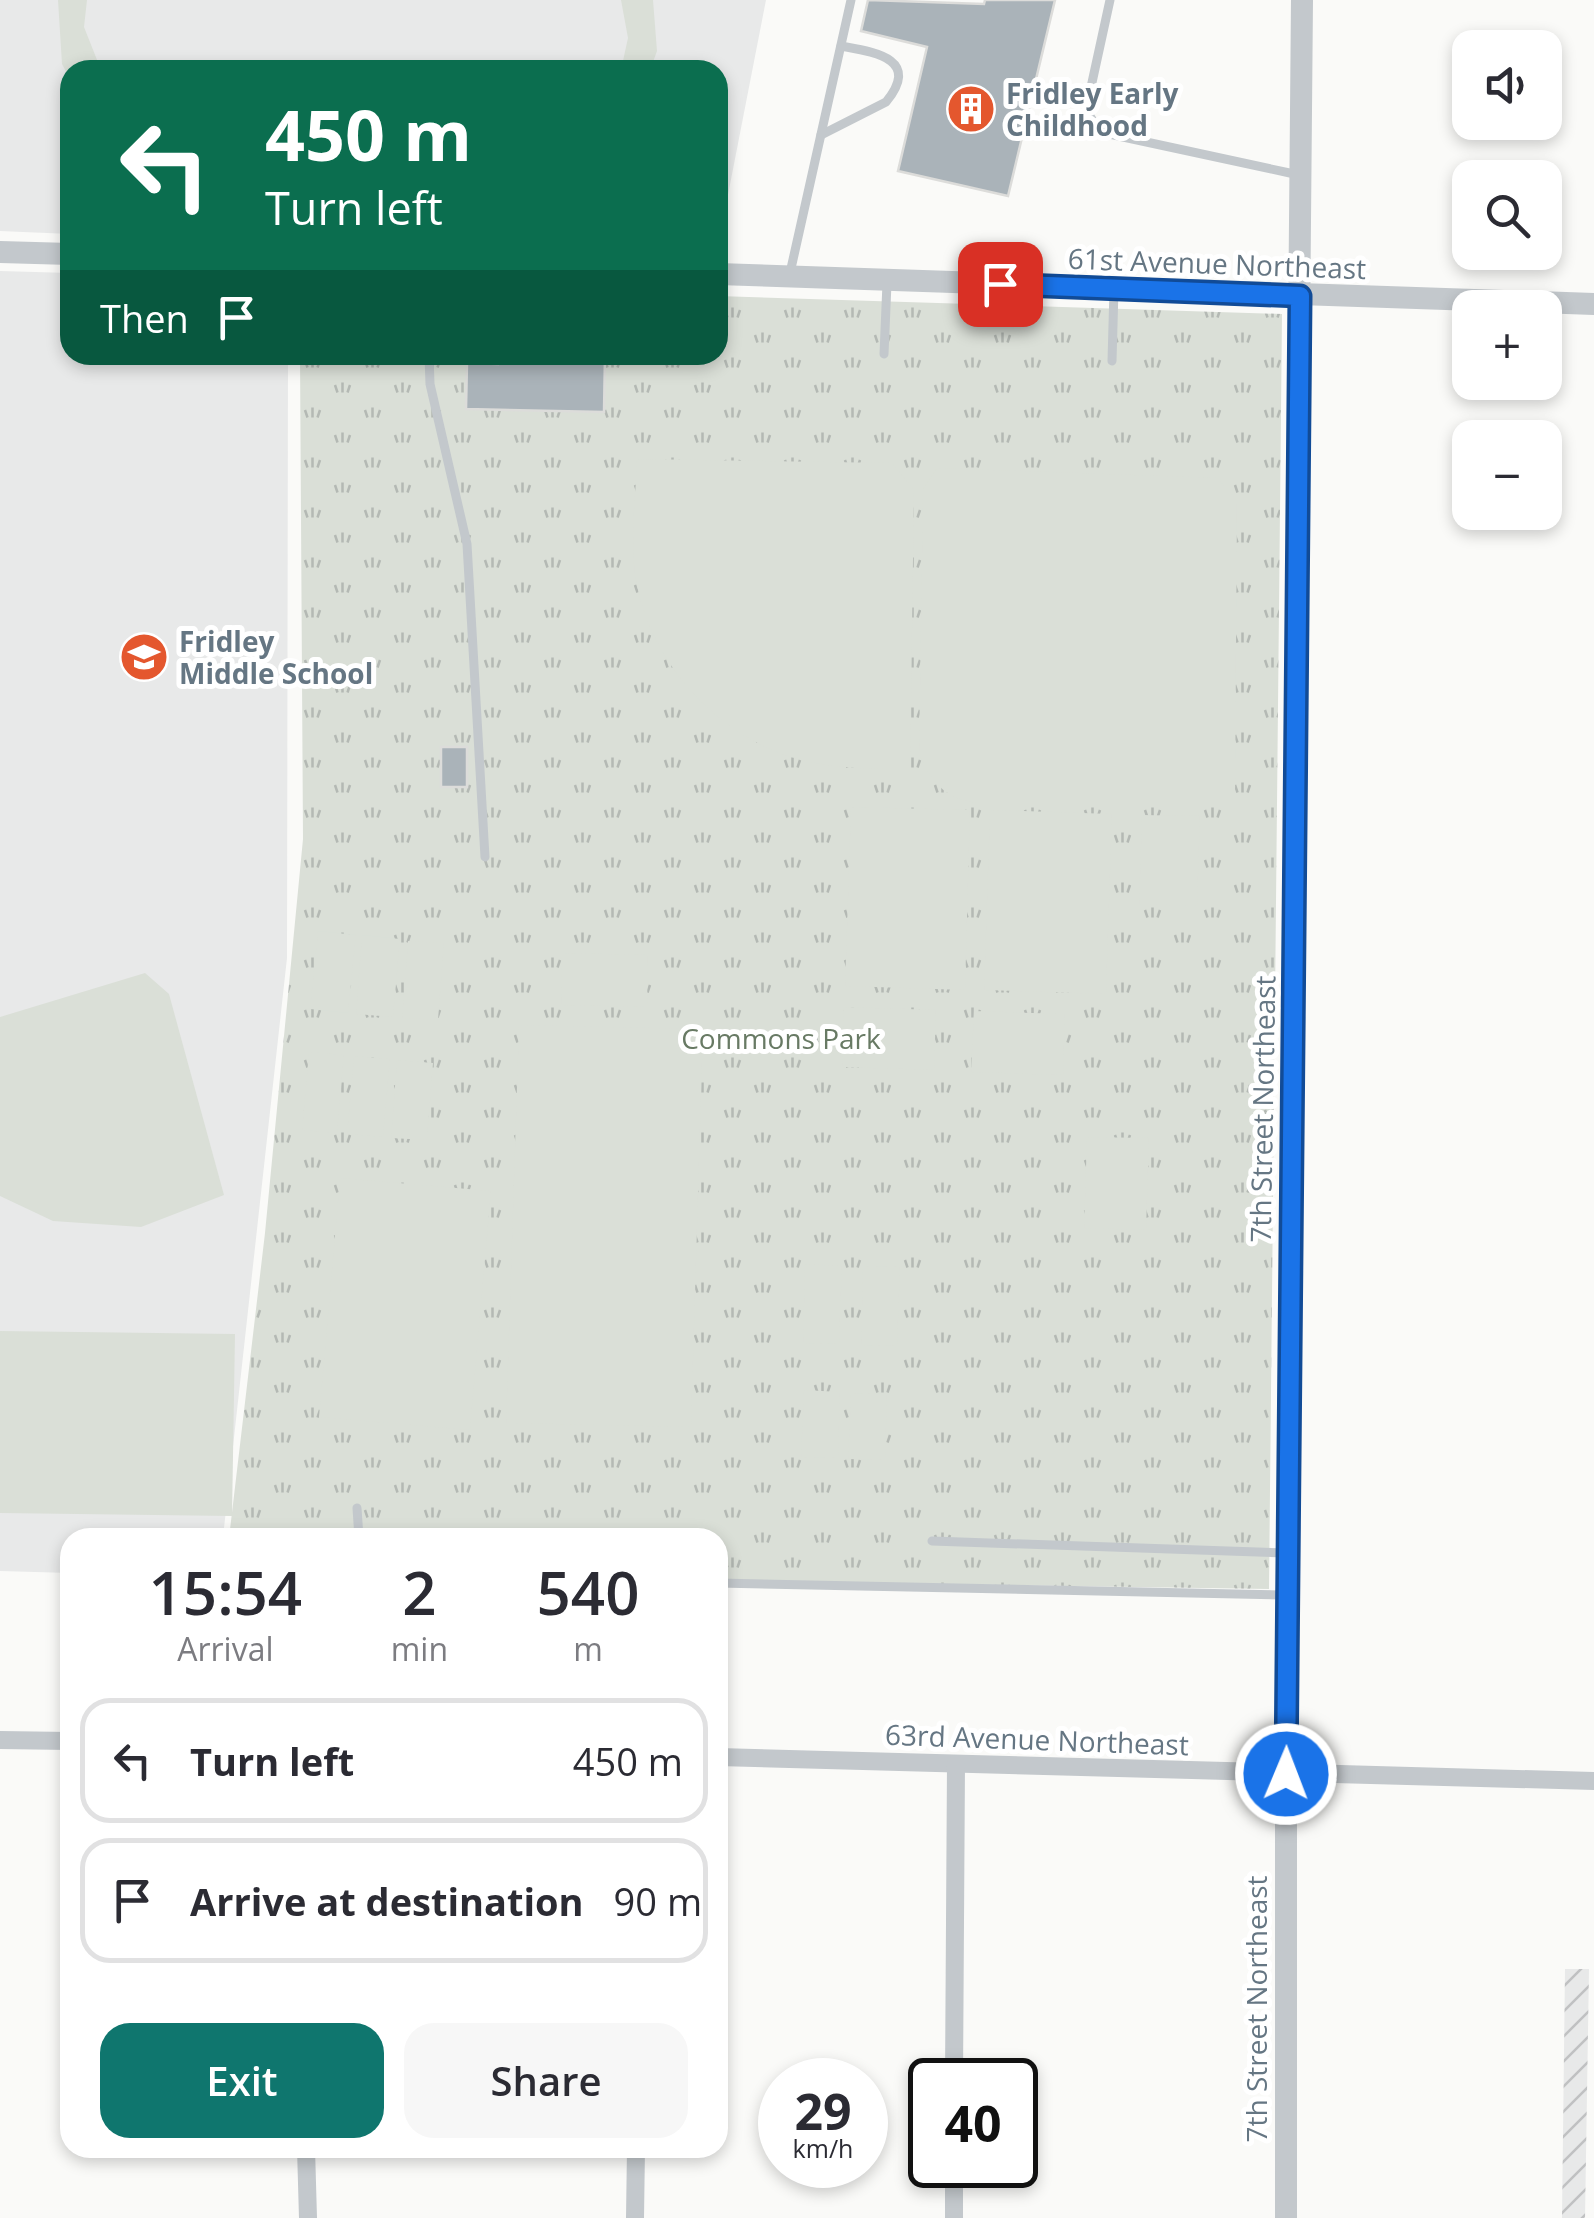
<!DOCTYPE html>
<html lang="en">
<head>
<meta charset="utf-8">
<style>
	:root { --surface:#fff; --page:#f7f7f7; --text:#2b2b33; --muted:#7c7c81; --line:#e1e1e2; --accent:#0f766e }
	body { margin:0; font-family:"Open Sans",sans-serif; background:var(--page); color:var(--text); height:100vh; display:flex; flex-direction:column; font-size:38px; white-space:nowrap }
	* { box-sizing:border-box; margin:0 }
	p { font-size:32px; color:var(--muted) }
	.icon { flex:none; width:55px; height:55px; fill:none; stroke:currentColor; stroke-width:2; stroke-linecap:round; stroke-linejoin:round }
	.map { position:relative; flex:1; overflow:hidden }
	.details { position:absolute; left:60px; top:1528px; width:668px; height:630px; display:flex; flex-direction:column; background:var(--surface); border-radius:30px; box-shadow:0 5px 15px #0003 }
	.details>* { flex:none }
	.guide { position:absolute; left:60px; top:60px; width:668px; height:305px; border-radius:30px; box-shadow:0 5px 15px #0003; background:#0b6e4f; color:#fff; overflow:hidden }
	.fabs { position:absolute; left:1452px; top:30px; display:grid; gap:20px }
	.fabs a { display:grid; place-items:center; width:110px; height:110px; border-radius:20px; background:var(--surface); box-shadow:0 5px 15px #0003; font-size:50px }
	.speed { position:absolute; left:758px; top:2058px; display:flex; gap:20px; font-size:50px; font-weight:700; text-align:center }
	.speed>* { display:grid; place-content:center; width:130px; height:130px; border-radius:50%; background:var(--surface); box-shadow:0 5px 15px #0003; line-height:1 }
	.speed small { font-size:25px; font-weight:400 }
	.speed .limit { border:5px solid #111; border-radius:15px; background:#fff; color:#111 }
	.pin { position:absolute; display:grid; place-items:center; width:85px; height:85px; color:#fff; margin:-42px; border-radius:20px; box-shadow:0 5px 15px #0006 }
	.me { position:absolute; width:110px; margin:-55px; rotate:1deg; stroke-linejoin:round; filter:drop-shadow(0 0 8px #0008) }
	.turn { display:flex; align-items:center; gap:35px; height:210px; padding:0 40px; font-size:45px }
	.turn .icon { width:130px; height:130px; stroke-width:2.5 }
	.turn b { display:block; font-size:70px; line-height:85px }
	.then { display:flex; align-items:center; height:95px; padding:0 40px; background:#0003; gap:20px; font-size:38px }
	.eta { display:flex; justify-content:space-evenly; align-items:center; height:170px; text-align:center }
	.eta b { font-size:60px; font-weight:600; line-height:70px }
	.cta { display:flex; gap:20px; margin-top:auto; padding:20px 40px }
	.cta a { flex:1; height:115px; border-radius:30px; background:var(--accent); color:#fff; font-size:40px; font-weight:600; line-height:115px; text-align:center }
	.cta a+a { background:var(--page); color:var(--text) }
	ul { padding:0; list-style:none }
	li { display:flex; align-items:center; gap:30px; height:125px; margin:0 20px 15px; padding:0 20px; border:5px solid var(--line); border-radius:30px }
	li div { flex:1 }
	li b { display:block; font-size:38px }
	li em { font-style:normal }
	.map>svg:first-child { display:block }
	.built { fill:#e8e9e9 }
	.industrial { fill:url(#industrial-furrows) }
	.park { fill:url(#park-tufts) }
	.pitch { fill:#dadfd7 }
	.building { fill:#aab3b9; stroke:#dcdcda; stroke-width:2.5 }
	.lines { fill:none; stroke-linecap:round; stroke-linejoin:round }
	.service { stroke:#c3c8cc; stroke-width:9 }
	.minor { stroke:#c3c8cc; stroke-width:18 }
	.tertiary { stroke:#c3c8cc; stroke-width:22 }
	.route-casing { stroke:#114b97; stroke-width:25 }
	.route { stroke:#1a73e8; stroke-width:18 }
	.labels { text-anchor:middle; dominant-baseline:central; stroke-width:10; stroke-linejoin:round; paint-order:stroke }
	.poi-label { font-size:28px; font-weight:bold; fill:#657683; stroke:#fff; text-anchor:start }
	.street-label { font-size:28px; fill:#657683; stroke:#fff }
	.park-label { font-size:28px; fill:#687a64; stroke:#fff }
</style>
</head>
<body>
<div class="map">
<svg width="1594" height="2218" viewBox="0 0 1594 2218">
	<defs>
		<pattern id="industrial-furrows" width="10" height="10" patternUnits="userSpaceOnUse" patternTransform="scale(2.5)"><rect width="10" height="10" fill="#e8e9e9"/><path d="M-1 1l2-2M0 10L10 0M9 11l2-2" fill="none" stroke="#c0c1c2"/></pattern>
		<pattern id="park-tufts" width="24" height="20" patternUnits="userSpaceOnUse" patternTransform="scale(2.5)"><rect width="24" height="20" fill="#dadfd7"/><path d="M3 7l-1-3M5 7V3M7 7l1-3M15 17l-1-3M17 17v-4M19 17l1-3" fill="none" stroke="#b4b9b4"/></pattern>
	</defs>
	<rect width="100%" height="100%" fill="#fafaf8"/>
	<g class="built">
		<polygon points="0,0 766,0 718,246 718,70 70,70 70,234 0,231"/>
		<polygon points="0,271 70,273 70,355 288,355 287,958 223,1537 70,1538 70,1573 0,1571"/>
	</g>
	<polygon class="industrial" points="1565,1969 1589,1969 1585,2218 1562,2218"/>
	<polygon class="park" points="718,296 1282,314 1269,1589 718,1581 718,1538 229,1538 265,1233 303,839 300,355 718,355"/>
	<g class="pitch">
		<polygon points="58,0 87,0 84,27 101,70 70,70 70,79 62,64"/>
		<polygon points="621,0 653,0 657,51 650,70 621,70 628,38"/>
		<path d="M637,459L892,463L914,490L910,769C877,769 843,769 811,762C722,744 647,662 635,573C630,537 636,495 637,459Z"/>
		<path d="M937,468L1217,478L1237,500L1235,803H976C943,797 932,783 919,753L923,489Z"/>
		<polygon points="851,807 970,810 965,990 845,986"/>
		<polygon points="990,810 1112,814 1106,994 984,990"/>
		<polygon points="1142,815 1200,816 1197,906 1139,904"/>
		<polygon points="318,931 356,935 348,1013 310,1009"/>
		<polygon points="362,935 400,939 393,1017 356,1014"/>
		<polygon points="408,941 444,943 438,1020 402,1018"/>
		<polygon points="562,953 648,955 647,1007 561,1005"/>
		<polygon points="145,973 169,994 224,1195 141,1227 53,1221 0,1196 0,1017"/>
		<polygon points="844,1007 936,1010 934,1070 842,1067"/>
		<polygon points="974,1011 1065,1014 1063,1075 971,1072"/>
		<polygon points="519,1025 703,1029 691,1427 506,1423"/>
		<polygon points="309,1052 344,1055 337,1133 302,1130"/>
		<polygon points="354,1056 390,1059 383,1137 347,1134"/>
		<polygon points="397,1060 433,1063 427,1140 391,1138"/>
		<polygon points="1087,1137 1149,1138 1146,1230 1084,1228"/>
		<polygon points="340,1178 491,1191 470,1430 319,1417"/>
		<polygon points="805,1264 842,1266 839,1344 803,1343"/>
		<polygon points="863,1266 900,1267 897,1346 861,1345"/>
		<polygon points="0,1331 235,1334 232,1516 0,1513"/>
		<polygon points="804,1390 840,1392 838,1458 801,1457"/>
		<polygon points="851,1393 887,1394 885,1460 848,1459"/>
	</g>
	<g class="building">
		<polygon points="868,0 984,4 985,0 1055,0 1008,196 898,171 927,47 861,31"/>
		<polygon points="499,355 605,355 604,412 466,409 467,363 498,364"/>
		<rect x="441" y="747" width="26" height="40"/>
	</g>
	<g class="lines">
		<g class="service">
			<polyline points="1110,0 1086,110 1100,132 1299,175"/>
			<path d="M821,135L886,102C922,58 873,52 841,46"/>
			<polyline points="790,273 851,0"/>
			<polyline points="884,354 887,283"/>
			<polyline points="429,355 430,384 467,544 485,857"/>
			<polyline points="1112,361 1114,289"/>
			<polyline points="357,1508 359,1538"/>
			<polyline points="932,1541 1286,1553"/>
			<polyline points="718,1583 1285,1595"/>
		</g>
		<g class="minor">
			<polyline points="0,1740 70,1741"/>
			<polyline points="718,1757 1594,1781"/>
			<polyline points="954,2080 956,1764"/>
			<polyline points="306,2148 308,2218"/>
			<polyline points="635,2218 636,2148"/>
			<polyline points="954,2218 954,2165"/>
		</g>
		<g class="tertiary">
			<polyline points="0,252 70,254"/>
			<polyline points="718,274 1594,304"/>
			<polyline points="1286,2218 1286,1774 1302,0"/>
		</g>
	</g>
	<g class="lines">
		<g class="route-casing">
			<polyline id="route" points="1000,284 1300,296 1286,1774"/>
		</g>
		<use href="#route" class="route"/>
	</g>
	<defs>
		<g id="building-disc" transform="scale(2.5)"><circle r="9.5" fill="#e4572e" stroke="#fff"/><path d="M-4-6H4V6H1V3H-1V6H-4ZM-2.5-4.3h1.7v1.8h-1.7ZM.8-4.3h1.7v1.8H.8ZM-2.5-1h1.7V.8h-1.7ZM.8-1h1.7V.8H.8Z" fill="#fff"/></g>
		<g id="school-disc" transform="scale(2.5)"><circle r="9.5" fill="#e4572e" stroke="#fff"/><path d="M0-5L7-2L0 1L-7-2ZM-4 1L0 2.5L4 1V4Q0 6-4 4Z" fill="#fff"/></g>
	</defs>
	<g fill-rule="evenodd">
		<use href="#building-disc" x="971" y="109"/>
		<use href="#school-disc" x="144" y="657"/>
	</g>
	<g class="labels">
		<g class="poi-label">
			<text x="1006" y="93">Fridley Early<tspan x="1006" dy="32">Childhood</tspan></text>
			<text x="179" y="641">Fridley<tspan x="179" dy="32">Middle School</tspan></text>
		</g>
		<g class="street-label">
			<text transform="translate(1217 263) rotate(2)">61st Avenue Northeast</text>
			<text transform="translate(1262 1109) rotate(-89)">7th Street Northeast</text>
			<text transform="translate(1037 1739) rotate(2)">63rd Avenue Northeast</text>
			<text transform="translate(1256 2009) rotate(-90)">7th Street Northeast</text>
		</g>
		<g class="park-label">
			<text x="781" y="1038">Commons Park</text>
		</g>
	</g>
</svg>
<div class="fabs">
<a><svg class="icon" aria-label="sound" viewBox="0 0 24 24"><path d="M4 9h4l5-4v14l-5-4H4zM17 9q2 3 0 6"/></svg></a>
<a><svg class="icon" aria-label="search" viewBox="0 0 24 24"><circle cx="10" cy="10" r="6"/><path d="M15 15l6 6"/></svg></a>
<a>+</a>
<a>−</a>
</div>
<div class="speed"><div>29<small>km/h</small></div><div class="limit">40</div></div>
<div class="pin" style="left:1000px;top:284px;background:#d93025"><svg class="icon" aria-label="arrive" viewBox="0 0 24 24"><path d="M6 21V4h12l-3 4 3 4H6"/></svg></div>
<svg class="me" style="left:1286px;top:1774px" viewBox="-20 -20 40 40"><circle r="17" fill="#1a73e8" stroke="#fff" stroke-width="3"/><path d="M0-11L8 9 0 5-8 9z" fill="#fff"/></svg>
<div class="guide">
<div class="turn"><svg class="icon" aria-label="left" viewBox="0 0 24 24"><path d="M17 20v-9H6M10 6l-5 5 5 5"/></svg><div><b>450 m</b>Turn left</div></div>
<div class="then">Then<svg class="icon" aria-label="arrive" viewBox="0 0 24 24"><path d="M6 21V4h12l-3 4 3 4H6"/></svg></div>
</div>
<section class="details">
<div class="eta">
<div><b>15:54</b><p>Arrival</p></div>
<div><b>2</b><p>min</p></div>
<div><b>540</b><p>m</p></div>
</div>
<ul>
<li><svg class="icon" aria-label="left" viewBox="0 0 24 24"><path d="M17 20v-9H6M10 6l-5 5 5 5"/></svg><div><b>Turn left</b></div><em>450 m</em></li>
<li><svg class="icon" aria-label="arrive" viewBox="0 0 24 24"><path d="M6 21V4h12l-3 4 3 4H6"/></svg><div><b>Arrive at destination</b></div><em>90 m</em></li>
</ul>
<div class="cta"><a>Exit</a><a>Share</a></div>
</section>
</div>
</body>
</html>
